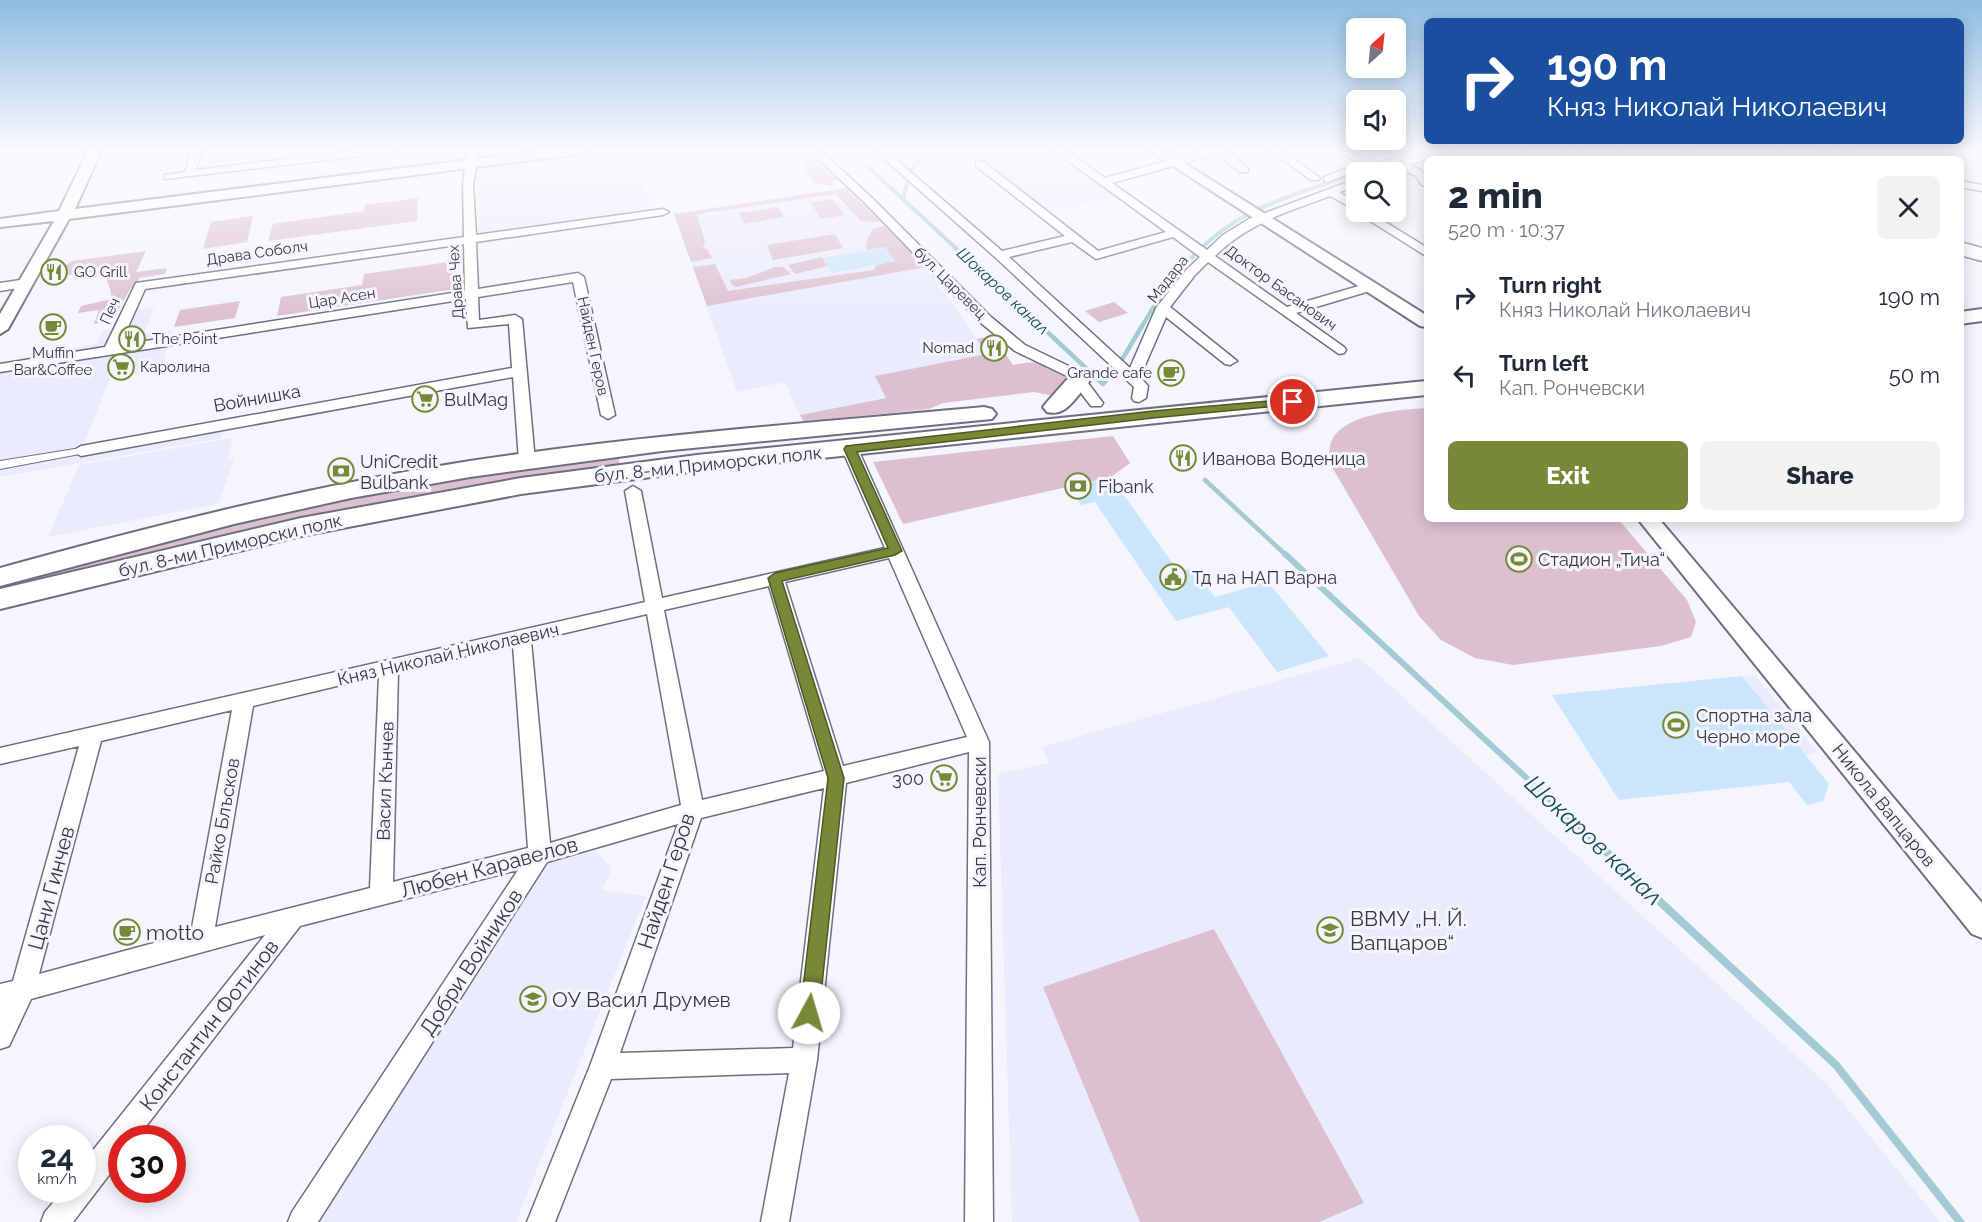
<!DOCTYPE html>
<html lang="en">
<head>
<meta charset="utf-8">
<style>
	:root { --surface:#fff; --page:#f2f2f3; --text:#1f2937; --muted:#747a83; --accent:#778837 }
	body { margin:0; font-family:Raleway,sans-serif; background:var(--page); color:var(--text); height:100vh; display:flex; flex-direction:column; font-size:22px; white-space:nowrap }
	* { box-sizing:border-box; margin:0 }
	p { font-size:20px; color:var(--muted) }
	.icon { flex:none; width:33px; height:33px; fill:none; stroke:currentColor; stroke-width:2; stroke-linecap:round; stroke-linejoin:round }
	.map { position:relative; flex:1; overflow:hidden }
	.side { position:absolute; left:1424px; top:156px; width:540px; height:366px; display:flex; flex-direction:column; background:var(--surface); border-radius:9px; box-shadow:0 3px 15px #0003 }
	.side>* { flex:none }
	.guide { position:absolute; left:1424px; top:18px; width:540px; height:126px; border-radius:9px; box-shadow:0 3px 15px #0003; background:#1a4fa0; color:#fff; overflow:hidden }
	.needle { width:39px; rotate:27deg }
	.buttons { position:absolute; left:1346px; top:18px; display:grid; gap:12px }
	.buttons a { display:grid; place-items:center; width:60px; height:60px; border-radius:9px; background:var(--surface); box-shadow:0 3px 15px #0003; font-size:30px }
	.speed { position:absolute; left:18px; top:1125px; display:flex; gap:12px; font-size:30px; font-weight:700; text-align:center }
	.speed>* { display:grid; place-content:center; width:78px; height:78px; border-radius:50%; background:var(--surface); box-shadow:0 3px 15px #0003; line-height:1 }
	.speed small { font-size:15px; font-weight:400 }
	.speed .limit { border:9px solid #d22; background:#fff; color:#111 }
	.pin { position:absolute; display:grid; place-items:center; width:51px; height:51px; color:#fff; margin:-26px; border:3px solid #fff; border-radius:50%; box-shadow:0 2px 6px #0007 }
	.me { position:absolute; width:66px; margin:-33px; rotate:6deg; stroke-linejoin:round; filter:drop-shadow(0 0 4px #0008) }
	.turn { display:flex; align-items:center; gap:21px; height:126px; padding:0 24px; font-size:27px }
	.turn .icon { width:78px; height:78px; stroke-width:2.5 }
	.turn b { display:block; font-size:42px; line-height:51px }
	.round { display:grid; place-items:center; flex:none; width:63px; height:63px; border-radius:9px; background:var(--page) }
	.head { display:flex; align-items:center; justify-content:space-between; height:102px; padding:0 24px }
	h1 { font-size:36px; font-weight:800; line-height:45px }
	.cta { display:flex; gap:12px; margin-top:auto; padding:12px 24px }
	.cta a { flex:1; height:69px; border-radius:9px; background:var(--accent); color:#fff; font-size:24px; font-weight:800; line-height:69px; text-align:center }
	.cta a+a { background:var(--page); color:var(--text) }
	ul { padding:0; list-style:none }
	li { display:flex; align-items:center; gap:18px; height:78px; padding:0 24px }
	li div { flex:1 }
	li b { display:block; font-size:22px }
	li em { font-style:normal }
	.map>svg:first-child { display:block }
	.built { fill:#eaecfd }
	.green { fill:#dcc0cf }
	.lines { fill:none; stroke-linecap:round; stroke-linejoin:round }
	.stream-far3 { stroke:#a4cbd5; stroke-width:4 }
	.stream-far2 { stroke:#a4cbd5; stroke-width:4.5 }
	.stream-far1 { stroke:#a4cbd5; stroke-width:6 }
	.stream { stroke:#a4cbd5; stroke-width:8 }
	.building { fill:#cbe5fd }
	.pedestrian-casing { stroke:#6d6f80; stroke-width:2 }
	.minor-casing { stroke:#6d6f80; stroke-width:3 }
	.tertiary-casing { stroke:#6d6f80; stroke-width:4 }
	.primary-casing { stroke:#6d6f80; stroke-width:4 }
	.trunk-casing { stroke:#6d6f80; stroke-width:3 }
	.pedestrian { fill:#fff; fill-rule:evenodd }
	.minor { fill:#fff; fill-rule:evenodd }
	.tertiary { fill:#fff; fill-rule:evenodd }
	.primary { fill:#fff; fill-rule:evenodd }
	.trunk { fill:#fff; fill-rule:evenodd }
	.route { fill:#778837; stroke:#4d5824; stroke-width:1.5 }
	.labels { text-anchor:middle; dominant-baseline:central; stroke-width:6; stroke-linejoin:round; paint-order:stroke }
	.far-street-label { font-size:15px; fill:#373840; stroke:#f4f5fd }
	.far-poi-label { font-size:15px; fill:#373840; stroke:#f4f5fd; text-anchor:start }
	.far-water-label { font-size:16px; font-style:italic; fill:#154c58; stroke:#f4f5fd }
	.street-label { font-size:18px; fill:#373840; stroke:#f4f5fd }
	.poi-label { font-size:18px; fill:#373840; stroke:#f4f5fd; text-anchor:start }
	.near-street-label { font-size:21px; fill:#373840; stroke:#f4f5fd }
	.near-poi-label { font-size:21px; fill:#373840; stroke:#f4f5fd; text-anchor:start }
	.near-water-label { font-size:24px; font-style:italic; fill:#154c58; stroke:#f4f5fd }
</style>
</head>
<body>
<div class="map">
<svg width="1982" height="1222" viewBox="0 0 1982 1222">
	<rect width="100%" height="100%" fill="#f4f5fd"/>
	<g class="built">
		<polygon points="621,149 633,149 651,208 478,235 475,168"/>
		<polygon points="1038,149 1050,149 1115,197 1051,212 986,160"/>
		<polygon points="1486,149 1557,149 1542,159 1503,159"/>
		<polygon points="846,188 926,267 988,354 876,376 887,397 800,415 785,382 737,392 674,214"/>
		<polygon points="154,307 143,335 173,331 160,370 110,378 81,451 76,455 224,428 221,438 0,477 0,372 47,364 53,351 97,344 103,330 131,326 137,310"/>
		<polygon points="232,438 229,460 234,459 218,504 48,537 79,465"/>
		<polygon points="1360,658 1828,1085 1940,1222 1012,1222 998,774 1049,763 1042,747 1048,745"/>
		<polygon points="1755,675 1818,753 1805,755 1742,677"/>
		<polygon points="596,851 612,868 602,890 646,896 516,1222 319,1222 545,864"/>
	</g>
	<g class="green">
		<polygon points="239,149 293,149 293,152 212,163 215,152"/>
		<polygon points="795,149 813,149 842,176 839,180 831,181 835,186 813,183"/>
		<polygon points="846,188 881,222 861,221 836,194 697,214 705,241 703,248 707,249 712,258 691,262 674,214"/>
		<polygon points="418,198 417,221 268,241 273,224 364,211 365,205"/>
		<polygon points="833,199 845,215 821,219 810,202"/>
		<polygon points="778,207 784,217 744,224 739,213"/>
		<polygon points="253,216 247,242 203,249 211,222"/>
		<polygon points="884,226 926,267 707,306 693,267 715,264 728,291 874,270 876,265 895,261 885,247 866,250 867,239 873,229"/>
		<polygon points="835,234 843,248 773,260 767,245"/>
		<polygon points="146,251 136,272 167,268 165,274 139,278 138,285 131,288 112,320 94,324 99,310 78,313 81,306 111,299 111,292 106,277 101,278 105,270 59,276 63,267 72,261"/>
		<polygon points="822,257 827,266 795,274 788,265"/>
		<polygon points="455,261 455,289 277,316 281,297 362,285 364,274"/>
		<polygon points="775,267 783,267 791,274 736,287 732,285 730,280 746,278"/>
		<polygon points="240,301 235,318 174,327 180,310"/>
		<polygon points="1114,302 1128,313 1099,322 1085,311"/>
		<path d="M993,336L1013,365C1052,357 1062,367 1089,393L1049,395L1034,392L943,403L929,409L804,422L800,415L886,398L875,376L987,354L977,339Z"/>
		<path d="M1426,408V519H1618L1687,600L1696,622L1691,637L1661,646L1513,665L1475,658L1441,640L1419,616L1329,462C1329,456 1329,447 1331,442C1343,413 1399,410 1426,408Z"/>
		<polygon points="1113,436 1130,463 1111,477 903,524 873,462"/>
		<path d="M618,455L620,467L0,593V589C68,569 136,546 206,530C342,497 480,476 618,455Z"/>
		<polygon points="1214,929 1364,1203 1319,1222 1140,1222 1043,987"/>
	</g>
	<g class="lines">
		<g class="stream-far3">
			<polyline points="849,149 1042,328"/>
			<polyline points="1358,172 1423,149"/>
			<polyline points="903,198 911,170 927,149"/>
			<path d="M1141,328C1166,282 1204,236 1252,212C1285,196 1321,186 1356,173"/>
		</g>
		<g class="stream-far2">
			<polyline points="1041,326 1103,384 1120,363 1142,326"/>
			<polyline points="1205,480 1287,556"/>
		</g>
		<polyline class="stream-far1" points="1285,554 1602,848"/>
		<polyline class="stream" points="1601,847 1836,1065 1960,1222"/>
	</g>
	<g class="building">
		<polygon points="885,247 895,261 832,273 823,258"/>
		<polygon points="1111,477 1179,572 1192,568 1215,597 1268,582 1329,656 1277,672 1229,607 1176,621 1095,502 1081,505 1069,487"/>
		<polygon points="1742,676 1829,784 1823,801 1807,805 1789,782 1619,800 1552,695"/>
	</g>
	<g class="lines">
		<g class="pedestrian-casing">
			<polygon id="pedestrian" points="81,448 85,449 87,451 85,453 0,469 0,461"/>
		</g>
		<g class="minor-casing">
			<g id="minor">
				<polygon points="192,149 202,149 196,170 369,149 400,149 395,152 165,179 165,175 185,172"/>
				<path d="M467,149H477L478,153L473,185L476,235L663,209L669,212L663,215L476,242L478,289L578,273L584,277L615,415L608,419L601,415L573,282L478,297L479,320L515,315L522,319L535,461L532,464H522L519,461L513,377L81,456L73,451L81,446L512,368L509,324L468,328L466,299L0,372V364L105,347L136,283L464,237L463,185ZM464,244L465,291L120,345L145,289Z"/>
				<polygon points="808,149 819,149 873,199 991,317 1025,345 1079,371 1103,403 1101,406 1091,406 1069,377 1015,351 981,323 865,203"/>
				<path d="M873,149H884L1002,251L1065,236L976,166V162H984L1098,251L1166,232L1052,149H1064L1105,178L1209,149H1226L1248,168V172H1240L1216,154L1112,183L1207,250L1223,235L1249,219L1356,179V186L1339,192L1356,202V210L1330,196C1285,213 1250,222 1215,256L1287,307L1369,283L1375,287L1373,290L1296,313L1344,347L1346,350L1344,353L1339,354L1208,262L1195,275L1170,307L1237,361L1230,365L1225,364L1166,317L1140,377L1148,386L1146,398L1139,402L1134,401L1132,398L1134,387L996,258ZM1173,237L1200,257L1187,269L1156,308L1130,368L1009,257L1072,242L1096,259Z"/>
				<polygon points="1268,149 1280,149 1320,178 1319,180 1311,180"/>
				<polygon points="1329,149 1344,149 1369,159 1394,149 1409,149 1328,182 1324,181 1324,177 1360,163"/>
				<path d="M1434,149H1444L1470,159H1454L1439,154L1410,165C1422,171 1428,173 1426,186L1422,185L1416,176L1400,169L1391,172H1377Z"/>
				<polygon points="1568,149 1581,149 1567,159 1554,159"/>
				<polygon points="1821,149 1838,149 1867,159 1850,159"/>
				<polygon points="1960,181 1982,185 1982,191 1960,187"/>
				<polygon points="1356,212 1369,212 1426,247 1426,256"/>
				<polygon points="27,279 33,283 31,286 0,291 0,283"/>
				<path d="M850,444L858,449L989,742L993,1222H965L969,752L846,783L817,1060L789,1222H761L789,1073L611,1079L555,1222H527L590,1066L678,824L547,862L318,1222H288L292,1212L518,870L300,926L137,1138H122V1158L73,1222H41L45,1212L64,1190H82V1164L265,935L31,999L9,1046L0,1049V984L13,981L79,746L0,764V748L645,602L625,491L633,486L641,491L662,598L885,548L842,449ZM889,558L967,737L843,766L785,582ZM769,586L824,771L702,800L664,610ZM647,614L681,805L550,843L531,641ZM513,645L528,848L393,882L398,672ZM379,676L370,888L215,927L253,706ZM232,710L191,933L39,974L101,741ZM824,788L793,1048L620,1053L701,818Z"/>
			</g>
		</g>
		<g class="tertiary-casing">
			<g id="tertiary">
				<polygon points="89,149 102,149 75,209 555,149 593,149 587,153 69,219 8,329 0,334 0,314 54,221 0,227 0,219 59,211"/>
				<polygon points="1147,149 1162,149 1426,315 1426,327 1420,326"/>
				<polygon points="1638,519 1659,519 1982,903 1982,938 1972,934"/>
			</g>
		</g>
		<g class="primary-casing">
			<g id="primary">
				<polygon points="1982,309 1982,321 1960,324 1960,312"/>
				<path d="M1079,373L1087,375L1090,380L1087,385C1075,398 1066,417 1047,412L1043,407L1047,402L1071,375Z"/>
				<polygon points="1426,381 1426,395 697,471 521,494 301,536 0,609 0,589 301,518 521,478 697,455"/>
				<path d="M984,407L992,409L996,414L992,419L662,451L470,477L351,498L234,524L0,586V568C155,525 311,486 470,461C640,435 812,423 984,407Z"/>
			</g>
		</g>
		<g class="trunk-casing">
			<g id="trunk">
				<path d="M1620,149C1638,149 1688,144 1699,159C1681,159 1632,164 1620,149Z"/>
				<polygon points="1960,242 1982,248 1982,261 1960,255"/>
			</g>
		</g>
		<use href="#pedestrian" class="pedestrian"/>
		<use href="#minor" class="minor"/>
		<use href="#tertiary" class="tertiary"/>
		<use href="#primary" class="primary"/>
		<use href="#trunk" class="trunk"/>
	</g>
	<linearGradient id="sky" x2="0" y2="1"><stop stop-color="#8dbde0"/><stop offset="0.47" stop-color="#fafafe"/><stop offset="1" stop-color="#fafafe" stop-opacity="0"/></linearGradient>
	<rect width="1982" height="320" fill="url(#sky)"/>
	<polygon class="route" points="1293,399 1299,402 1297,404 1153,418 857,452 902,551 895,555 782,581 844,778 819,1013 816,1019 809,1022 803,1019 800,1013 828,778 768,578 775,573 888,548 844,449 846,446 1153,411"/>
	<defs>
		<g id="restaurant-ring" transform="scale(1.35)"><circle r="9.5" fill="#f4f5fd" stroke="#778837" stroke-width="1.5"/><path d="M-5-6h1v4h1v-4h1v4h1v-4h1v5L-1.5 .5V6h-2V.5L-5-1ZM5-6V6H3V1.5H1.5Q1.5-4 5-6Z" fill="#778837"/></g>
		<g id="cafe-ring" transform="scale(1.35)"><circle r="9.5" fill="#f4f5fd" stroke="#778837" stroke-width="1.5"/><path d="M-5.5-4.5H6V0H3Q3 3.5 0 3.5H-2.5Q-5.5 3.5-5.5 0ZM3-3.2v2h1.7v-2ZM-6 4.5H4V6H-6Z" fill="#778837"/></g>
		<g id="supermarket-ring" transform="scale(1.35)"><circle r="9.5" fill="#f4f5fd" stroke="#778837" stroke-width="1.5"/><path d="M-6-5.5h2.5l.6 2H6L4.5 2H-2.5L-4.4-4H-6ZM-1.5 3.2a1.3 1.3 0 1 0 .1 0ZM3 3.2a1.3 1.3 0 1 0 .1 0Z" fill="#778837"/></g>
		<g id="bank-ring" transform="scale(1.35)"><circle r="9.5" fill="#f4f5fd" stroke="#778837" stroke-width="1.5"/><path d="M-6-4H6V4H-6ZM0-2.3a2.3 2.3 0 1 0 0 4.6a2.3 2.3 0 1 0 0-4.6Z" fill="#778837"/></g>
		<g id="stadium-ring" transform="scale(1.35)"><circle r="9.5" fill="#f4f5fd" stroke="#778837" stroke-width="1.5"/><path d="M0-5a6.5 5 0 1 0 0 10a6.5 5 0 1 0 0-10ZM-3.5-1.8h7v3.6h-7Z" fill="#778837"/></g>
		<g id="civic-ring" transform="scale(1.35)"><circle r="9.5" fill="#f4f5fd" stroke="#778837" stroke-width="1.5"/><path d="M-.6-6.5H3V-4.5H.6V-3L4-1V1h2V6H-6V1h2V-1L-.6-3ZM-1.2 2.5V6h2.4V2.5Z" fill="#778837"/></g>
		<g id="university-ring" transform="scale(1.35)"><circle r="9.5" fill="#f4f5fd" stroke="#778837" stroke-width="1.5"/><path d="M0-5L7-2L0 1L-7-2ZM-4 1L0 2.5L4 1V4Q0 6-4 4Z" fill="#778837"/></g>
		<g id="school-ring" transform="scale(1.35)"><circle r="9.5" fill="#f4f5fd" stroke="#778837" stroke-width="1.5"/><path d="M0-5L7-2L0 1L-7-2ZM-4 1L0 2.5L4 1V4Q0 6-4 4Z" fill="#778837"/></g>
	</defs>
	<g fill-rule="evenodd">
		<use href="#restaurant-ring" x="54" y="272"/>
		<use href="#cafe-ring" x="53" y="327"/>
		<use href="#restaurant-ring" x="132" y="339"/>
		<use href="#restaurant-ring" x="994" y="348"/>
		<use href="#supermarket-ring" x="121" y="367"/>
		<use href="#cafe-ring" x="1171" y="373"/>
		<use href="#supermarket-ring" x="425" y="399"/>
		<use href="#restaurant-ring" x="1183" y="458"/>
		<use href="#bank-ring" x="341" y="471"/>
		<use href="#bank-ring" x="1078" y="486"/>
		<use href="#stadium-ring" x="1519" y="559"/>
		<use href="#civic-ring" x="1173" y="577"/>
		<use href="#stadium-ring" x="1676" y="725"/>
		<use href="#supermarket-ring" x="944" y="778"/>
		<use href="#university-ring" x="1330" y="930"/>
		<use href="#cafe-ring" x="127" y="932"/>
		<use href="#school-ring" x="533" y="999"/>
	</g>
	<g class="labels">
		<g class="far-street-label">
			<text transform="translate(257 253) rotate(-8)">Драва Соболч</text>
			<text transform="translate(1168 279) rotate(-52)">Мадара</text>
			<text transform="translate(456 282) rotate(-94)">Драва Чех</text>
			<text transform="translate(950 283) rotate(45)">бул. Царевец</text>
			<text transform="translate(1281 288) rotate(36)">Доктор Басанович</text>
			<text transform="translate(342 298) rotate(-9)">Цар Асен</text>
			<text transform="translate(110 311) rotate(-65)">Печ</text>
			<text transform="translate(593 346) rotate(78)">Найден Геров</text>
		</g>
		<g class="far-poi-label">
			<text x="74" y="272">GO Grill</text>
			<text x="152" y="339">The Point</text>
			<text x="974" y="348" text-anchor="end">Nomad</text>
			<text x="53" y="353" text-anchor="middle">Muffin<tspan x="53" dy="17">Bar&amp;Coffee</tspan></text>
			<text x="140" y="367">Каролина</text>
			<text x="1152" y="373" text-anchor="end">Grande cafe</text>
		</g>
		<g class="far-water-label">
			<text transform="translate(1003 291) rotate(43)">Шокаров канал</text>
		</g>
		<g class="street-label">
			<text transform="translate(257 398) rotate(-10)">Войнишка</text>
			<text transform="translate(708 464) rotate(-6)">бул. 8-ми Приморски полк</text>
			<text transform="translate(230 545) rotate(-13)">бул. 8-ми Приморски полк</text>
			<text transform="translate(448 654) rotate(-13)">Княз Николай Николаевич</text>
			<text transform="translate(385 781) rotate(-88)">Васил Кънчев</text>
			<text transform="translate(1884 805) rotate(51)">Никола Вапцаров</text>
			<text transform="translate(222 821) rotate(-80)">Райко Блъсков</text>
			<text transform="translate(979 822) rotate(-90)">Кап. Рончевски</text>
		</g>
		<g class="poi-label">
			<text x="444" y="399">BulMag</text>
			<text x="1202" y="458">Иванова Воденица</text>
			<text x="360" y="461">UniCredit<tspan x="360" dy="21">Bulbank</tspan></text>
			<text x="1098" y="486">Fibank</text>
			<text x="1538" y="559">Стадион „Тича“</text>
			<text x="1192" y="577">Тд на НАП Варна</text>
			<text x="1696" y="715">Спортна зала<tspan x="1696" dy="21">Черно море</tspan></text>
			<text x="924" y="778" text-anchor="end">300</text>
		</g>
		<g class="near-street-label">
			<text transform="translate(489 867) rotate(-15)">Любен Каравелов</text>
			<text transform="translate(666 881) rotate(-72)">Найден Геров</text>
			<text transform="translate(51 888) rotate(-75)">Цани Гинчев</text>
			<text transform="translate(471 962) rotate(-57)">Добри Войников</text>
			<text transform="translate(209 1025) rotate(-52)">Константин Фотинов</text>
		</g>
		<g class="near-poi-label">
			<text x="1350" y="918">ВВМУ „Н. Й.<tspan x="1350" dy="24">Вапцаров“</tspan></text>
			<text x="146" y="932">motto</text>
			<text x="552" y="999">ОУ Васил Друмев</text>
		</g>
		<g class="near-water-label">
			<text transform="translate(1594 840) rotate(43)">Шокаров канал</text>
		</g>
	</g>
</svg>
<div class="buttons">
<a><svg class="needle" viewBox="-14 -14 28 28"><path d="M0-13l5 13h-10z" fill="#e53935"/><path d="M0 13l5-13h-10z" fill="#747a83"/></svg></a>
<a><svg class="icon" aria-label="sound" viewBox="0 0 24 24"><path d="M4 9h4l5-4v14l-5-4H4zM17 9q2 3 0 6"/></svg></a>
<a><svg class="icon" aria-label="search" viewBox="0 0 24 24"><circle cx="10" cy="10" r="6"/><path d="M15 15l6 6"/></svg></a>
</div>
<div class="speed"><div>24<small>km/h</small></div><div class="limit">30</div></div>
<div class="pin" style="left:1293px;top:402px;background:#d93025"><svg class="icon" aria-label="arrive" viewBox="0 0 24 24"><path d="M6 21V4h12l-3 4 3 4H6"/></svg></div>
<svg class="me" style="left:809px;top:1013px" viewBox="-20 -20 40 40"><circle r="19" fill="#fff"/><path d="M0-13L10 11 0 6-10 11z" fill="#778837"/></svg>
<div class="guide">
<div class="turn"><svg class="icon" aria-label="right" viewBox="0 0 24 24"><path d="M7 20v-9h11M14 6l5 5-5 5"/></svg><div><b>190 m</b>Княз Николай Николаевич</div></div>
</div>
<section class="side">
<div class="head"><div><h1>2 min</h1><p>520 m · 10:37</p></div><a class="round"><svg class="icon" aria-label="close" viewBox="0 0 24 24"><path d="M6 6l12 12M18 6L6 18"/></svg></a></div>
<ul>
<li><svg class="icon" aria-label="right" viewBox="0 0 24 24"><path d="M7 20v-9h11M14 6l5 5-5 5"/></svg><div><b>Turn right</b><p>Княз Николай Николаевич</p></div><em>190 m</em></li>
<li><svg class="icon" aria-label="left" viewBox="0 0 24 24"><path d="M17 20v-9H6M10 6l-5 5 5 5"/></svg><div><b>Turn left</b><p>Кап. Рончевски</p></div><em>50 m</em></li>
</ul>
<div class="cta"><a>Exit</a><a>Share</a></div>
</section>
</div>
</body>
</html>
